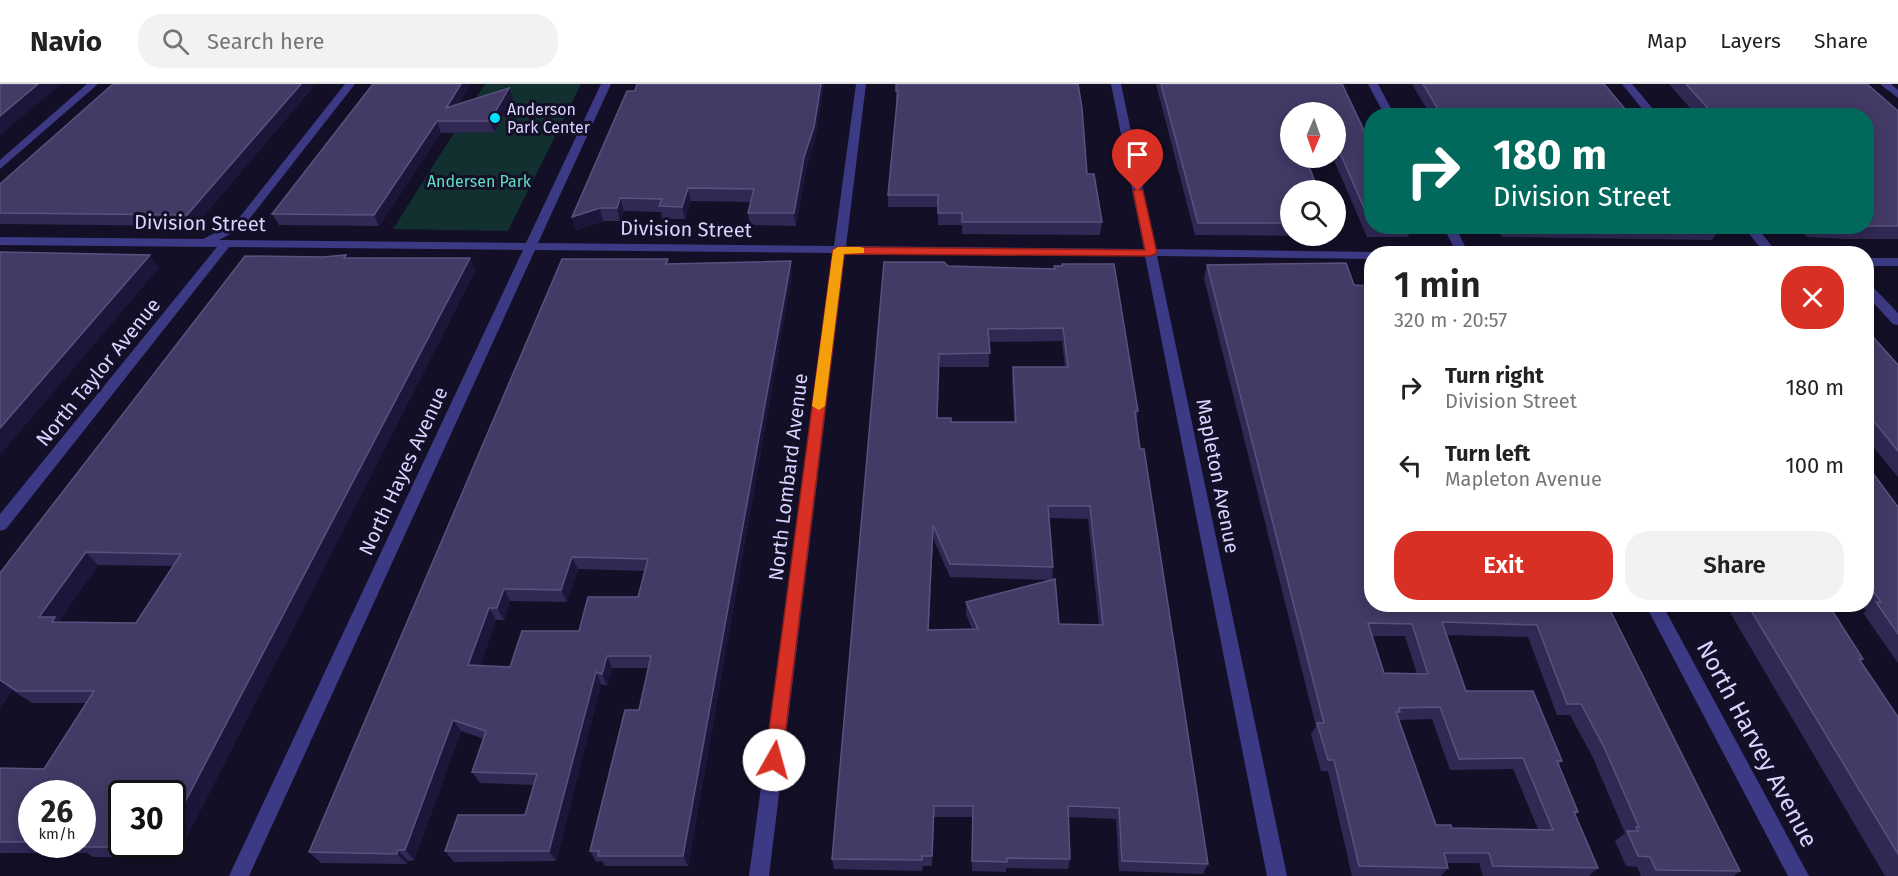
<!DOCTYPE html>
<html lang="en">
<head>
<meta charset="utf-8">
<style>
	:root { --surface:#fff; --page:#f2f2f2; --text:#222; --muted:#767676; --line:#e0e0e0; --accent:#d93025 }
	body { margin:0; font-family:"Fira Sans",sans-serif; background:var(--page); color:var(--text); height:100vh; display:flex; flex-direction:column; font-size:22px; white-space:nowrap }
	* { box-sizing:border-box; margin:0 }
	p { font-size:20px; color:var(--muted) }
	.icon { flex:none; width:33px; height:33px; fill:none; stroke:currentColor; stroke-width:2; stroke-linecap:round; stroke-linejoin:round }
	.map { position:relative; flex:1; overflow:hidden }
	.drawer { position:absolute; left:1364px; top:162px; width:510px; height:366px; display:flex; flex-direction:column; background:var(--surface); border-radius:24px; box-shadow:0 3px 15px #0003 }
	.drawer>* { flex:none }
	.hud { position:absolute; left:1364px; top:24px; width:510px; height:126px; border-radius:24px; box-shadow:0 3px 15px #0003; background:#00695c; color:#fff; overflow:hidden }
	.needle { width:39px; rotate:182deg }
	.controls { position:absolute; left:1280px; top:18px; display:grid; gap:12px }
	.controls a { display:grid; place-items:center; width:66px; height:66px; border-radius:50%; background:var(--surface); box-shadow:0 3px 15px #0003; font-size:30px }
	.speed { position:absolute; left:18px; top:696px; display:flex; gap:12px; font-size:30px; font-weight:700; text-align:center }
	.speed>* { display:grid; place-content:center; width:78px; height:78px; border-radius:50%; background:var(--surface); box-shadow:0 3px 15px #0003; line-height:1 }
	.speed small { font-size:15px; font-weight:400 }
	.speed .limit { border:3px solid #111; border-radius:9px; background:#fff; color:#111 }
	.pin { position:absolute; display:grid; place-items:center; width:51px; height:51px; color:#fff; margin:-62px -26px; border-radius:50% 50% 50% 0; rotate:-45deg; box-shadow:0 0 6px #0007 }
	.pin .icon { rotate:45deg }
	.me { position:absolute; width:66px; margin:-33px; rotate:7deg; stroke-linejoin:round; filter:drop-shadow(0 0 4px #0008) }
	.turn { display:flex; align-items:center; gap:21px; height:126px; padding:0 30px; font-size:27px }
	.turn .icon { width:78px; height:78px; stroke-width:2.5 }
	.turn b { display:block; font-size:42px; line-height:51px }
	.round { display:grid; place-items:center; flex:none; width:63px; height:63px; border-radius:24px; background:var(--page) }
	.head { display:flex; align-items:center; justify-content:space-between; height:102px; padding:0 30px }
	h1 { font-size:36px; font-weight:600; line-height:45px }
	.cta { display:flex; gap:12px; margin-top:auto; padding:12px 30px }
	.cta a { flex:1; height:69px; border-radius:24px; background:var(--accent); color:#fff; font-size:24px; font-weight:600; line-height:69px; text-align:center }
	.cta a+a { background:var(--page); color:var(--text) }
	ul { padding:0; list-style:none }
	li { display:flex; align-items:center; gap:18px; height:78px; padding:0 30px }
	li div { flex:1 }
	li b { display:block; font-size:22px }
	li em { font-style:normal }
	header { display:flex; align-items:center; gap:36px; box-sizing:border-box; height:84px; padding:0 30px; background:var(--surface); border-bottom:2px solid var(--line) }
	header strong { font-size:28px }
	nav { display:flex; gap:33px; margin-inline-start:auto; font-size:21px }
	.search { width:420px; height:54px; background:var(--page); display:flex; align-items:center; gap:15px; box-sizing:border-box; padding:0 21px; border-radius:24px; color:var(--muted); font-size:22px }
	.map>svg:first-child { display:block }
	.green { fill:#12302f }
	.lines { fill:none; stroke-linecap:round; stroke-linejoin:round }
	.minor { fill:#3d3a85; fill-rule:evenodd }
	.wall { fill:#312854; fill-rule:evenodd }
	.shaded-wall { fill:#1d163a }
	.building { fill:#433a66; stroke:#5a527e; stroke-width:1.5; fill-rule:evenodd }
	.route { fill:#d93025; stroke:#8d1f18; stroke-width:1.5 }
	.slow { fill:#f59e0b }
	.poi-dot { fill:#00e5ff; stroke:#130f26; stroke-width:2 }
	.labels { text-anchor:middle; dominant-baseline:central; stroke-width:6; stroke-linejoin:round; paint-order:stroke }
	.far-poi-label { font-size:16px; fill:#d9d4ff; stroke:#130f26; text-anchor:start }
	.far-park-label { font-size:16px; fill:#5fe0c0; stroke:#130f26 }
	.street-label { font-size:20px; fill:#d9d4ff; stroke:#130f26 }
	.near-street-label { font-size:24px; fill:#d9d4ff; stroke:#130f26 }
</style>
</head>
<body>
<header>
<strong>Navio</strong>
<div class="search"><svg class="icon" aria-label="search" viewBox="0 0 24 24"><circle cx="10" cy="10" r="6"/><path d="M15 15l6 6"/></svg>Search here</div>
<nav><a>Map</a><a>Layers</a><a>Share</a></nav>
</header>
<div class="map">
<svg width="1898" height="792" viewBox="0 0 1898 792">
	<rect width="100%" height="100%" fill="#130f26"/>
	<polygon class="green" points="485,0 581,0 508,147 393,145"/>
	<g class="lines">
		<g class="minor">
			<polygon points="87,0 98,0 0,85 0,76"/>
			<polygon points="345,0 355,0 243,143 219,156 526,159 601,0 611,0 538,159 834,162 856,0 866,0 846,162 1144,165 1111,0 1121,0 1156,165 1375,168 1371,170 1371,175 1157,172 1287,792 1267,792 1145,172 845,169 769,792 749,792 833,169 535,166 249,792 229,792 523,166 229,163 6,445 0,447 0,430 217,163 0,161 0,153 203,155 235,139"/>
			<polygon points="1368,0 1378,0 1395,32 1385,32"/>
			<polygon points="1622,0 1632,0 1659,32 1648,32"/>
			<polygon points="1880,0 1891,0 1898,6 1898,14"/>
			<polygon points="1443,142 1455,142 1469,170 1457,170"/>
			<polygon points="1743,142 1756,142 1778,170 1765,170"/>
			<rect x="1866" y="174" width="32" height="8"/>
			<polygon points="1866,199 1870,200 1898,229 1898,241 1893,240 1866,211"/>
			<polygon points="1645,520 1662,520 1809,792 1788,792"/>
		</g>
	</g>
	<g class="wall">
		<polygon points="637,0 824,0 815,56 806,86 796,142 750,141 748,129 751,118 691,117 685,135 662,135 661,128 624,127 620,137 603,137 576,146 572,133"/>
		<polygon points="896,0 1087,90 1102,138 1100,151 962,150 962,141 938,141 938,123 888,123 888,111 897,18 896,18"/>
		<polygon points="1156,0 1342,0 1371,61 1371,142 1412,142 1408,153 1367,153 1333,74 1335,74 1335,28 1290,28 1290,152 1327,152 1195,151"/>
		<polygon points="1412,0 1604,0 1631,32 1431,32"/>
		<polygon points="1669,0 1867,0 1898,27 1898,155 1845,155 1807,153 1798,142 1866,142 1866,32 1697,32"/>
		<polygon points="312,4 195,142 0,140 0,100"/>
		<polygon points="509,4 513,15 494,48 441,49 379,142 279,141 272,130 459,20"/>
		<polygon points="1496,142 1720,142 1721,143 1712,156 1502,153"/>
		<path d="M348,174H470L475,187L176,774L93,773L87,769H0V684L44,685L87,619H32L12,606L0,623V489ZM98,481L173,482L136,539L60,538L59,537ZM32,710L82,760H32Z"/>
		<path d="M669,180L792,190L688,782H605L602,777L596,778L590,767L639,626L649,584H612L607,602L601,600L556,777L454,778L445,767L525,731L534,701L480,699L472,688L484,655L461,647L414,776L408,777L407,780L321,779L309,768ZM578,485L645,487L638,513L579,547L510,583L480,582L496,536H504L510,517L567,518Z"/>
		<path d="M1207,181L1371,520H1607L1740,787L1734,792H1641L1637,783L1626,782L1615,757L1625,749L1593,674L1570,631H1557L1528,553L1447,551L1466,607L1562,677L1558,681L1578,728L1575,731L1598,784L1589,792H1483L1479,779H1447L1448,784L1441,792H1352L1328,687H1321L1311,650L1316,642L1204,194ZM1372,552H1405L1417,590L1384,589ZM1432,635L1450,686L1513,685L1538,745L1452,744L1436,741L1399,636Z"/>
		<path d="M948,182L1054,185L1138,327L1136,337L1140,365L1208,780L1203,790L1119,787L1116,735L1068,733L1070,775L1068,785L1006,784V788L972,787V733H934L932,782H923L922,787L834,785L832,775ZM1062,257L1065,283H1013L1012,296L1014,338H951L937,334L940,283H989V258ZM1049,434L1088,435L1099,541L1059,540L1052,496L1053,483ZM933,454L950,493L1051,496L966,518V530L972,545L929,546Z"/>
		<polygon points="1866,245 1898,281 1898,393 1866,354"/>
		<polygon points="1866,380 1898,423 1898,579 1863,529 1866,527 1861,520 1866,520"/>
		<polygon points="1725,520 1828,520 1863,575 1861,578 1898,633 1898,792 1885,792"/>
	</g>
	<g class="shaded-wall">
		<polygon points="38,0 61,0 0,51 0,32"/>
		<polygon points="301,0 315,0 195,142 187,131"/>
		<polygon points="461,0 471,0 450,36 446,24"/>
		<polygon points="821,0 824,0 815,56 806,86 796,142 794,129 804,73"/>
		<polygon points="509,4 513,15 494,48 490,37"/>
		<polygon points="437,37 441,49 379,142 374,131"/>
		<polygon points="688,104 691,117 685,135 682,123"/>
		<polygon points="620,114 624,127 620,137 617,124"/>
		<polygon points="600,124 603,137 576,146 572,133"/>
		<polygon points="150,171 159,184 0,371 0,344"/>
		<polygon points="470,174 475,187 176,774 162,763 163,760 172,760 172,743"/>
		<polygon points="791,177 792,190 688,782 683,772"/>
		<polygon points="939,270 940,283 937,347 937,334"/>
		<polygon points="933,441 933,454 928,558 928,546"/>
		<polygon points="86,468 98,481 59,537 69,546 39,533"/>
		<polygon points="572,473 578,485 567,518 561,506"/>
		<polygon points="504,505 510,517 504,536 497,524"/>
		<polygon points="489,524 496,536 476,593 468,581"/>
		<polygon points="607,572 612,584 607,602 602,590"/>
		<polygon points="596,588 601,600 556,777 549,767"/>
		<polygon points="0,596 12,606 0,623"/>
		<polygon points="453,636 461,647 414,776 405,766"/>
		<polygon points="934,722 934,733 932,782 932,772"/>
		<polygon points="398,766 408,777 407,780 397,770"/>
	</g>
	<g class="building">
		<polygon points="0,0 38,0 0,32"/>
		<polygon points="113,0 301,0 187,131 0,129 0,100"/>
		<polygon points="373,0 461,0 446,24 509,4 490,37 437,37 374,131 272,130"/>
		<polygon points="637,0 821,0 814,43 804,73 794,129 748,129 754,105 688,104 682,123 659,122 662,115 620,114 617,124 600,124 572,133 627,7 635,7"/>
		<polygon points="896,0 1078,0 1082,24 1087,90 1094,90 1102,138 962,138 962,129 938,129 938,111 888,111 898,7 896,7"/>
		<polygon points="1161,0 1342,0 1371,61 1371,140 1335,57 1335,28 1290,28 1290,74 1306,74 1318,106 1290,106 1290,139 1198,139"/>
		<polygon points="1423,0 1604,0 1631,32 1442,32"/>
		<polygon points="1686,0 1867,0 1898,27 1898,142 1866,142 1866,32 1715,32"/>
		<polygon points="1649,142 1720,142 1721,143"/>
		<polygon points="0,168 150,171 0,344"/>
		<path d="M346,171L344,174H470L172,743V710H122V760H163L162,763H77L79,760H82V710H32V758H0V684L44,685L94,607H17L0,596V489L245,172L323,173ZM86,468L181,470L136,539L52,538L55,533H39Z"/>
		<path d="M562,175H668L666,180L791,177L683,772H598L599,767H590L625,626H639L651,572H607L602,590L596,588L549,767H445L458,731H525L537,690L472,688L486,647L453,636L405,766H398L397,770L309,768ZM572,473L648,475L638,513H588L579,547H522L510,583L468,581L489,524H497L504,505L561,506Z"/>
		<path d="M884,178H944L948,182L1055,185L1054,182H1062V180H1114L1138,327H1135L1140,365H1144L1208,780L1122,777L1119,724L1068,722L1070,775L1007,774V778L972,777L973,722H934L932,772H922V776L832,775ZM1063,244L1068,283H1013L1016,338H951V334H937L939,270L990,269L988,245ZM1048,422H1090L1103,541L1059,540L1055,495L966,518L978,545L928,546L933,441L950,480L1053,483Z"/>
		<path d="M1346,179L1354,201L1371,202V520H1607L1740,787L1656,786L1650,773L1638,772L1627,747H1638L1636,743H1639L1604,663L1581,620H1567L1537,541L1442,538L1466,607H1533L1562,677H1557L1578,728H1574L1598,784L1493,782L1489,769H1444L1448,784L1359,782L1334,676H1328L1317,639H1324L1207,181ZM1368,539L1412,540L1428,590L1384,589ZM1440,623L1459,675L1523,674L1553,746L1452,744L1451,741H1436L1396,628H1400L1399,624Z"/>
		<polygon points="1866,245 1898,281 1898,367 1872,335 1866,340"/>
		<polygon points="1866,380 1898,423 1898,550 1876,518 1881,518 1866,498"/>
		<polygon points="1747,520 1828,520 1863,575 1859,575 1898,633 1898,770"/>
	</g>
	<polygon class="route" points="1138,104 1143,107 1157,169 1151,172 844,170 782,676 780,681 774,683 768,681 765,676 833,166 838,163 1145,166 1133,107"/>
	<polygon class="slow" points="860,163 864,164 864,169 844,170 825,322 819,326 812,322 833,166 838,163"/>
	<circle class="poi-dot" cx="495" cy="34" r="6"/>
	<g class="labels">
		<g class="far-poi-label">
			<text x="507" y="25">Anderson<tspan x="507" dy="18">Park Center</tspan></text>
		</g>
		<g class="far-park-label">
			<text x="479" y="97">Andersen Park</text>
		</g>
		<g class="street-label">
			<text transform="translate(200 139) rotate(1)">Division Street</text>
			<text transform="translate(686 145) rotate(1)">Division Street</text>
			<text transform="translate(98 288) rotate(-51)">North Taylor Avenue</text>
			<text transform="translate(403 387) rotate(-65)">North Hayes Avenue</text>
			<text transform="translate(1218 392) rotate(79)">Mapleton Avenue</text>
			<text transform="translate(788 393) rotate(-83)">North Lombard Avenue</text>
		</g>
		<g class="near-street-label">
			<text transform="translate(1757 660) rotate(62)">North Harvey Avenue</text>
		</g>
	</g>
</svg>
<div class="controls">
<a><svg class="needle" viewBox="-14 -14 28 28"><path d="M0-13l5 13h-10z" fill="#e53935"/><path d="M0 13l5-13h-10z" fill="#767676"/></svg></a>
<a><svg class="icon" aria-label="search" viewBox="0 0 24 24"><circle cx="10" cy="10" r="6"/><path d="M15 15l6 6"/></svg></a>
</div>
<div class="speed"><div>26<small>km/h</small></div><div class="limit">30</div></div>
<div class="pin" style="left:1138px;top:107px;background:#d93025"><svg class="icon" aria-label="arrive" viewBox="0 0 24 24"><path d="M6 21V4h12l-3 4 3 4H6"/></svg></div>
<svg class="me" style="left:774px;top:676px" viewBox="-20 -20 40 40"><circle r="19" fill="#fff"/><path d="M0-13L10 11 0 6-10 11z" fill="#d93025"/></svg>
<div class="hud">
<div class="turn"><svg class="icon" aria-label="right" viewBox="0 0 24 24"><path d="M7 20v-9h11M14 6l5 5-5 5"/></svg><div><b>180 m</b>Division Street</div></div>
</div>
<section class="drawer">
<div class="head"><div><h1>1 min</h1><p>320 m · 20:57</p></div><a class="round" style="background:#d93025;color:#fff"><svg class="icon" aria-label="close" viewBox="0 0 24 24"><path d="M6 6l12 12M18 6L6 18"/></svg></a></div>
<ul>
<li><svg class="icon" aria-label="right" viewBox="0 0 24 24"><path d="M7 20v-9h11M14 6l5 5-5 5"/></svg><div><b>Turn right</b><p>Division Street</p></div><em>180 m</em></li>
<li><svg class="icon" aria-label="left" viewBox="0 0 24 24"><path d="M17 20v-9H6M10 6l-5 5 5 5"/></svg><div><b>Turn left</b><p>Mapleton Avenue</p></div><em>100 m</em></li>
</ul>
<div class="cta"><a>Exit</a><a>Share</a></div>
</section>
</div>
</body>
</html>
